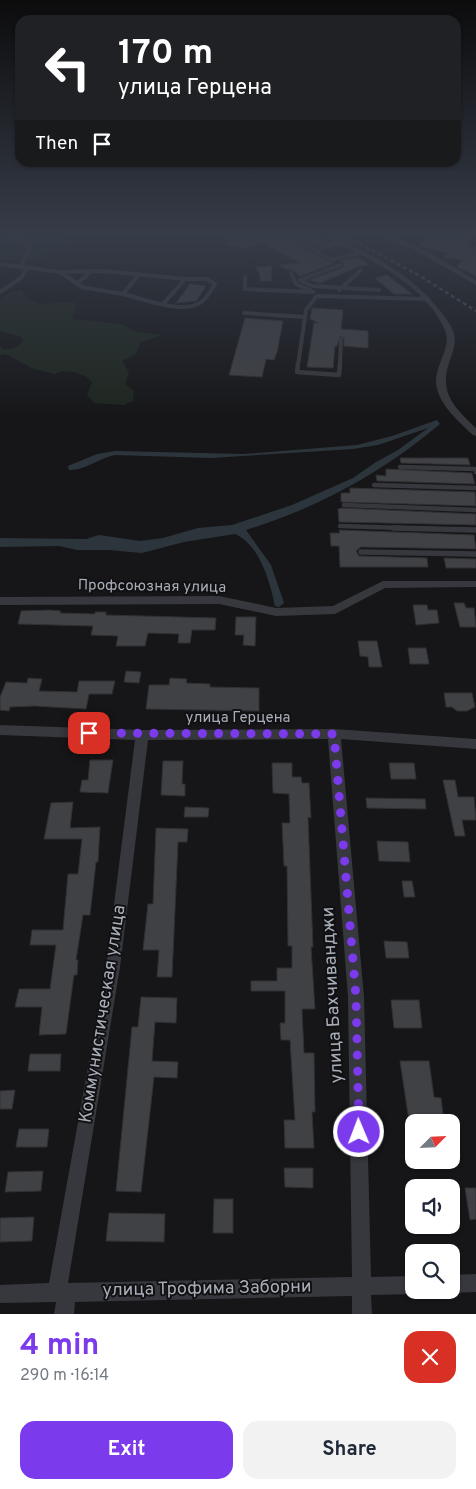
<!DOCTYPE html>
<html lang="en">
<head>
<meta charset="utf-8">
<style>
	:root { --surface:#fff; --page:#f2f2f3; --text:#1f2937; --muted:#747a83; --accent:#7c3aed }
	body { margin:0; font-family:Overpass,sans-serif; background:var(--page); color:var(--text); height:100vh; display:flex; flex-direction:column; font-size:19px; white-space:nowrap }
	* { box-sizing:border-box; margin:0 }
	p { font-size:16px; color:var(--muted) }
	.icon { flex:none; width:28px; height:28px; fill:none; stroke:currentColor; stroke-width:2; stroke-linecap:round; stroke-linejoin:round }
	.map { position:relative; height:1314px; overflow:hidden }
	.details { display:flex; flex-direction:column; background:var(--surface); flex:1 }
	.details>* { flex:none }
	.banner { position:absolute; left:15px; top:15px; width:446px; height:152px; border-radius:15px; box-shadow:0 1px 4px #0004; background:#202124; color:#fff; overflow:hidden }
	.needle { width:32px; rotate:66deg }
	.tools { position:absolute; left:405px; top:1114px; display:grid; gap:10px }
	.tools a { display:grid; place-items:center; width:55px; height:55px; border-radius:10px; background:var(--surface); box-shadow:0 1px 4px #0004; font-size:25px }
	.pin { position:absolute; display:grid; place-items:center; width:42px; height:42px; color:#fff; margin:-21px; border-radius:10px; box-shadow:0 2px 8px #0006 }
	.me { position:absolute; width:55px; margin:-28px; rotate:359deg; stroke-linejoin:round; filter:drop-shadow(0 0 4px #0008) }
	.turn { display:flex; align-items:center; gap:18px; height:105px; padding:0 20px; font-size:22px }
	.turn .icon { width:65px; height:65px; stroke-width:2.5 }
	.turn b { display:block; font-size:35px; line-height:42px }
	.then { display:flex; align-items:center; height:48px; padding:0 20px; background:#0003; gap:10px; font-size:19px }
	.round { display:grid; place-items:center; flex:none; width:52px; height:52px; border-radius:15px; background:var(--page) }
	.overview { display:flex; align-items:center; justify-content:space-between; height:85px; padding:0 20px }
	h1 { font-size:30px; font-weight:700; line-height:38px; color:var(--accent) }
	.button { display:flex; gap:10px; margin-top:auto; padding:10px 20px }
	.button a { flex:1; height:58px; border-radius:15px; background:var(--accent); color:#fff; font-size:20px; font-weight:700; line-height:58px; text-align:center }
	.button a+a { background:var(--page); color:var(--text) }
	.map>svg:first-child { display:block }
	.green { fill:#1e261f }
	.water { fill:#2c353c }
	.building { fill:#404145; stroke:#303034 }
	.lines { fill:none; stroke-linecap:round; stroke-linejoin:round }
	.service-far2 { stroke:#37383d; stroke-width:4 }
	.service-far1 { stroke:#37383d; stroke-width:4.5 }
	.service { stroke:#37383d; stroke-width:5.5 }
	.minor { fill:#37383d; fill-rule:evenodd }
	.rail { stroke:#4a4c52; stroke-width:2.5; stroke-dasharray:4 3; stroke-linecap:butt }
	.route { stroke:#7c3aed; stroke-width:9; stroke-dasharray:0 16.2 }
	.labels { text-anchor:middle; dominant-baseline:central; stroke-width:4; stroke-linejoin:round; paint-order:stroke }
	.street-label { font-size:15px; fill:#a8adb8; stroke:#111113 }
	.near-street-label { font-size:18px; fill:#a8adb8; stroke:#111113 }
</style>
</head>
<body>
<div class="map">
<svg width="476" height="1314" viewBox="0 0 476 1314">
	<rect width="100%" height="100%" fill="#161618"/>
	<g class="green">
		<polygon points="0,234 68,234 67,251 50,250 40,260 0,260"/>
		<path d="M21,290L29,299L39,304L74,302L76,306L72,319L121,324L136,332L159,334L160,336L141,342L135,355L122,361L129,372L125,384L134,391L133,401L124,405L94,403L87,395L92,382L87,377L74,372L63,371L55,374L34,369L5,354L0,355V345L3,349C11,350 18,348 23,341L21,337L0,331V299L12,291Z"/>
	</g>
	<path class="water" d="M437,420L440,424C383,472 318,508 246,530L271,565L284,603L279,607L275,606C270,582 260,545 235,534L184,542L142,553L109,550H77L59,546L0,547V538L86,539L99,535L140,541L163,538L198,528L232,525L292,505L353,478L376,462L398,450L428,428L378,445L353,449L211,458L115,455C99,458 85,471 69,470L68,466L97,454L115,451L244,454L357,445L392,436Z"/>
	<g class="building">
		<polygon points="245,234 313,234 328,242 314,246 297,237 294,239 294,243 333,264 300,276 293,270 288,270 279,265 300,263 262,243 247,248 226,245 230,236 245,237"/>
		<polygon points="429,234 472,238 467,247 473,248 476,245 476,276 457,267 462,260 444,257 447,253 420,246"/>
		<polygon points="358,257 369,265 360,266 320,283 309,280 342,268 344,264 341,261"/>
		<polygon points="272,266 271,281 260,281 260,275 256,267"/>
		<polygon points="387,275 412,294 394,294 375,278"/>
		<polygon points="190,284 206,286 196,301 176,303"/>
		<polygon points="312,308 343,310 341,329 368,331 368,348 344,346 344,338 340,336 337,346 335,346 333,368 307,367 314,323 319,323 310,319"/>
		<polygon points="245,318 283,321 277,352 274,360 266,359 262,377 229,375"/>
		<polygon points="400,458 468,458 470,465 401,463"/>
		<polygon points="386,469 472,473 475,484 377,481 376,475 386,476"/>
		<polygon points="350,488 475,492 476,506 341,502 341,493 350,493"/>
		<polygon points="342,508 476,514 476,525 339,522 338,509"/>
		<polygon points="339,530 474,535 476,549 361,547 356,551 359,556 427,558 428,567 340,567 339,546 331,546 330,533 340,533"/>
		<polygon points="444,558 476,559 476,568 446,568"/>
		<polygon points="454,603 464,603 466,608 474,608 476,627 460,627"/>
		<polygon points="413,605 427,605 428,610 437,610 439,623 416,625"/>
		<polygon points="49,610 61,611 60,613 95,614 95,612 106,612 106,615 216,618 215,630 192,630 190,643 178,643 179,634 148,633 145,646 116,646 118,636 91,635 93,626 18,624 21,611"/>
		<polygon points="236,617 256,617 255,646 243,645 244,635 235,635"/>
		<polygon points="358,641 377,641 382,667 369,667 368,657 360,656"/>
		<polygon points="408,648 426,648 429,664 410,664"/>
		<polygon points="126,671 141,672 139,683 124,682"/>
		<polygon points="28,678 42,679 39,691 77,692 79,681 115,681 112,694 89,694 86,709 35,706 10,707 9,711 0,710 0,697 6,682 27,683"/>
		<polygon points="170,678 187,679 186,683 210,684 210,687 259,688 259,711 146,709 149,685 169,685"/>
		<polygon points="444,693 472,693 475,707 467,711 457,711 452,707 446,707"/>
		<polygon points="90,760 113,760 108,793 80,792 82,780 88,780"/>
		<polygon points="163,761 183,761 182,784 185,784 185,796 161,795"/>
		<polygon points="272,763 292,763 292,777 301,777 302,783 309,783 311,818 308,817 313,947 311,947 315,1009 302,1009 304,1053 314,1053 315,1112 312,1112 314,1148 285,1148 284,1120 295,1120 290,1040 281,1040 280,1023 285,1023 285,991 251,991 251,981 277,981 277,968 292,968 292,946 288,946 287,866 284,866 282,823 290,823 289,794 273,793"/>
		<polygon points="389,763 414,763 416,779 391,779"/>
		<polygon points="443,780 455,780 458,797 474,797 476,820 462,820 465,836 455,836"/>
		<polygon points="366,798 425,799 426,809 367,808"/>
		<polygon points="73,802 70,828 100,827 98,862 96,862 90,915 83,915 76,960 78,960 77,975 74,975 66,1034 39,1035 42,1007 15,1007 19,989 50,989 56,945 30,945 32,930 63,930 68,874 78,874 82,839 44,839 51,803"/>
		<polygon points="185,807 209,808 208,817 184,817"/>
		<polygon points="156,828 188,829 187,842 178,842 172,977 157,977 159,950 143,950 148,904 153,904"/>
		<polygon points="377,841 408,842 410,862 379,861"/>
		<polygon points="402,881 412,881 415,897 404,897"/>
		<polygon points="384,941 407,942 409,958 386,958"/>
		<polygon points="141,997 177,998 176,1023 155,1022 152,1061 178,1062 177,1078 154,1077 141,1192 116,1191 132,1027 138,1027"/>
		<polygon points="391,1000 419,1000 422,1028 394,1028"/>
		<polygon points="30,1054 61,1054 60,1071 28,1071"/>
		<polygon points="400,1061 429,1061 434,1097 441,1098 444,1122 409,1121"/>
		<polygon points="15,1090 12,1109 0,1109 0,1091"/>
		<polygon points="19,1129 49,1129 47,1147 16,1147"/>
		<polygon points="284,1168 313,1168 313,1188 285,1187"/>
		<polygon points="43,1171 41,1191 5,1192 8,1172"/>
		<polygon points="465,1188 476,1188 476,1219 470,1220"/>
		<polygon points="214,1199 233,1199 233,1233 213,1233"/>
		<polygon points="109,1213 165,1214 164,1242 106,1241"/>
		<polygon points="34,1217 32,1241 0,1242 0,1218"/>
	</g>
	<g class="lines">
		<g class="service-far2">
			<polyline points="14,234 31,248 20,267"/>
			<polyline points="297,241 332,260 362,252"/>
			<polyline points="314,250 341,242"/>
			<polyline points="0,264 60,272 103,271 185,279 164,303"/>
			<polyline points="340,265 300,280 312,286 379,290"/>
			<polyline points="60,272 82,287 123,294"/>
			<polyline points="291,273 296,284 310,290"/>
			<path d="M139,274L123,294C143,299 182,314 200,303C207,299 211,290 215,284L207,279H185"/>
			<polyline points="245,277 245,289 313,292"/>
			<polyline points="77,284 91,271"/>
			<polyline points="339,290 361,270"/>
			<polyline points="0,292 21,278 27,268"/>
			<polyline points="244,313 305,317"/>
			<polyline points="298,365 306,310 317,296 428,299"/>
			<polyline points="340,365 341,339"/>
		</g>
		<g class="service-far1">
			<polyline points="298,364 297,372 339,375 340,364"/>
			<polyline points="400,467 475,469 476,472"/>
			<polyline points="374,485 476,488"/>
			<polyline points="344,505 476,510"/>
			<polyline points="340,526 435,529"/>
		</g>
		<g class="service">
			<polyline points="393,528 476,530"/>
			<polyline points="361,552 476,554"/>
		</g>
		<g class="minor">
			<path d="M322,234H330C371,255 412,274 441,312C446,318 452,326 454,334C456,343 453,352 450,360C438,392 454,407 476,428V436L473,435C458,421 435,401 436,379C437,361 453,346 444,328C427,292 389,269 356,252C345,246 331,242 322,234Z"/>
			<path d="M374,234C402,233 451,266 476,280V285L416,251Z"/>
			<polygon points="383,581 476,581 476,587 385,588 335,614 276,616 219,604 0,605 0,597 219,596 276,608 333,606"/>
			<path d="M0,725L142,730L334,729L476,739V749L341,739L364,997L371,1277L414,1276V1290H421V1292L414,1294L371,1295L372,1314H352V1296L75,1302L74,1314H54L56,1302L0,1303V1285L49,1283L106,967L135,740L0,735ZM328,739L348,997L352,1277L68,1283L120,967L148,740Z"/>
			<polygon points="476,1274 476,1292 451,1293 444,1291 451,1290 451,1275"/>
		</g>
		<polyline class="rail" points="341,234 420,276 476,311"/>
	</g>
	<linearGradient id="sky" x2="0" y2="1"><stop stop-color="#0c0c0d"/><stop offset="0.56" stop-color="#363c48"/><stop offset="1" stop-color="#363c48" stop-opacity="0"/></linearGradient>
	<rect width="476" height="418" fill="url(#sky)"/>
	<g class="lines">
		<polyline class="route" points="89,733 334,734 356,997 359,1132"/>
	</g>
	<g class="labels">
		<g class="street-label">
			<text transform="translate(152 587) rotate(1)">Профсоюзная улица</text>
			<text x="238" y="718">улица Герцена</text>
		</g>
		<g class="near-street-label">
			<text transform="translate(333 995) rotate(-93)">улица Бахчиванджи</text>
			<text transform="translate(103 1014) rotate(-81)">Коммунистическая улица</text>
			<text transform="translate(207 1289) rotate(-1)">улица Трофима Заборни</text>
		</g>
	</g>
</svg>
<div class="tools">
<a><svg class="needle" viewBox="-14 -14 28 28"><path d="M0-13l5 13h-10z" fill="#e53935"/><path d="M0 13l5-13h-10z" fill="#747a83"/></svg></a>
<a><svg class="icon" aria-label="sound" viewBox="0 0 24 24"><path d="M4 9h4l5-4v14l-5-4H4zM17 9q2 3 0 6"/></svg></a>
<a><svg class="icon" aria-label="search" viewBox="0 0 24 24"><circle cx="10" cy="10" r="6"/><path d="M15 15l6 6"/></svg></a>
</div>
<div class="pin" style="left:89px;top:733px;background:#d93025"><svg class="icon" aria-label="arrive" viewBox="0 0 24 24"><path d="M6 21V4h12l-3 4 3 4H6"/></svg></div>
<svg class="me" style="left:359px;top:1132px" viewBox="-20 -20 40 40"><circle r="17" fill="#7c3aed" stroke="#fff" stroke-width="3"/><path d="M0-11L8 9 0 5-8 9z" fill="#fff"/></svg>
<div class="banner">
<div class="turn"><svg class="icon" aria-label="left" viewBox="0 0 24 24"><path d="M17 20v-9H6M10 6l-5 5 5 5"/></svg><div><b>170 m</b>улица Герцена</div></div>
<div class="then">Then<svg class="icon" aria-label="arrive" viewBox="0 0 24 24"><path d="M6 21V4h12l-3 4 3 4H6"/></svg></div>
</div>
</div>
<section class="details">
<div class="overview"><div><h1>4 min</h1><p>290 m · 16:14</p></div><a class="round" style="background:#d93025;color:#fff"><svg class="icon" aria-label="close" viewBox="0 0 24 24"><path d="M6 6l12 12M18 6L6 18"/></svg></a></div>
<div class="button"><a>Exit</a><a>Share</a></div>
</section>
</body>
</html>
